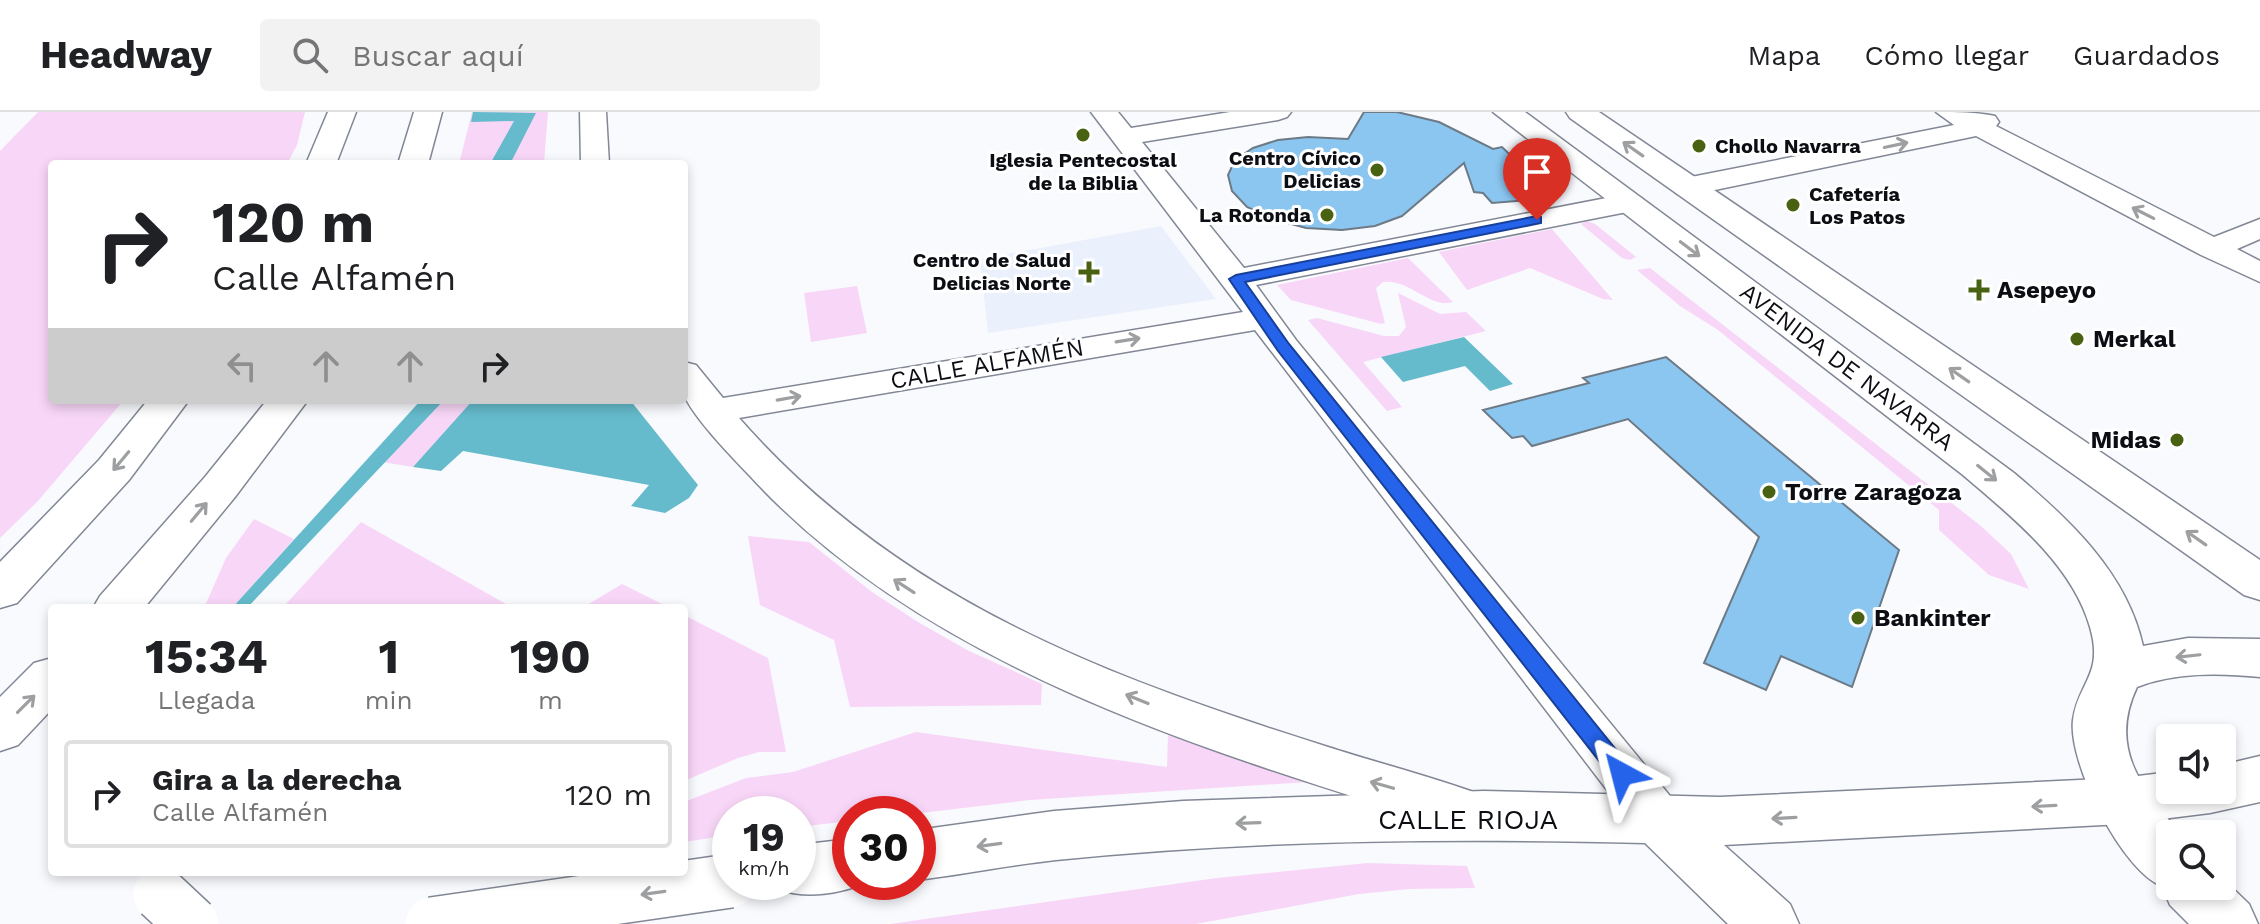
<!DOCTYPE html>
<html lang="es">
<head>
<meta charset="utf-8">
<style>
	:root { --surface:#fff; --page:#f2f2f2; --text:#202124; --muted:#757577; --line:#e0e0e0 }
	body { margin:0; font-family:"Work Sans",sans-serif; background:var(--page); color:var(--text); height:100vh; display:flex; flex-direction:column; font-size:30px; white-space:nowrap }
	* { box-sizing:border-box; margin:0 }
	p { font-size:26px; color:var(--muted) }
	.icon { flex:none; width:44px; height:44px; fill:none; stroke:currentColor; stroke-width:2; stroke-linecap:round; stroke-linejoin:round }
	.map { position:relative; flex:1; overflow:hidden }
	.sheet { position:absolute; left:48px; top:492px; width:640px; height:272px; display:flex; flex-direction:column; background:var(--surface); border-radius:8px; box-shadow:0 4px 12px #0003 }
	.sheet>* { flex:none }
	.top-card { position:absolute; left:48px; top:48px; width:640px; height:244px; border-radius:8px; box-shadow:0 4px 12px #0003; background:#fff; color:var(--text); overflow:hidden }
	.buttons { position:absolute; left:2156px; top:612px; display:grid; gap:16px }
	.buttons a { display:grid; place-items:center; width:80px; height:80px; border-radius:8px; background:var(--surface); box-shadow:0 4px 12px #0003; font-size:40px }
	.speed { position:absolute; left:712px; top:684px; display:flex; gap:16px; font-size:40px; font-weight:700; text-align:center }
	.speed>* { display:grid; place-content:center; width:104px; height:104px; border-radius:50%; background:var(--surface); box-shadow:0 4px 12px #0003; line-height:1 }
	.speed small { font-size:20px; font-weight:400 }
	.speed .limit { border:12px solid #d22; background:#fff; color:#111 }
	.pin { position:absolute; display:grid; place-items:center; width:68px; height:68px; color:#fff; margin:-82px -34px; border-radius:50% 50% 50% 0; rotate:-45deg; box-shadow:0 0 8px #0007 }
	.pin .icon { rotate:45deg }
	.me { position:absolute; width:88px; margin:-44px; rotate:322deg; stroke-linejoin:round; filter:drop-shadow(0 0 6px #0008) }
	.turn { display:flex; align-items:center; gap:28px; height:168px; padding:0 32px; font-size:36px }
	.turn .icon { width:104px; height:104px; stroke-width:2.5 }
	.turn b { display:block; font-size:56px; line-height:68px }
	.lanes { display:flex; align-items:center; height:76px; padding:0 32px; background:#0003; justify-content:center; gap:40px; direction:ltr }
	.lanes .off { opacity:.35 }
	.eta { display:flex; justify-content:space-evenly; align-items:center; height:136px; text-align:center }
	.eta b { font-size:48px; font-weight:700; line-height:56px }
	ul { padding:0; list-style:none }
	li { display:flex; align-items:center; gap:24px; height:108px; margin:0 16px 12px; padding:0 16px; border:4px solid var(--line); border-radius:8px }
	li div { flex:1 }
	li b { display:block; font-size:30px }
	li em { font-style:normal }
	header { display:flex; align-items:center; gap:48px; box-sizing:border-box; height:112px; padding:0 40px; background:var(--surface); border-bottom:2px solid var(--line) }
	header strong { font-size:38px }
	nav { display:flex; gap:44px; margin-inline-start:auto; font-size:28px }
	.search { width:560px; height:72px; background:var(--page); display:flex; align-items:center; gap:20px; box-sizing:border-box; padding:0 28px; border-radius:8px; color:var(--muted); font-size:30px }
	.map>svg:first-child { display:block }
	.built { fill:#ebf0fd }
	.green { fill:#f8d6f7 }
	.water { fill:#65bbcc }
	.building { fill:#8bc6f1; stroke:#6d7a85; stroke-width:2 }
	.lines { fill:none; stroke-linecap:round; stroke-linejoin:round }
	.minor-casing { stroke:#828795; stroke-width:3 }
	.secondary-casing { stroke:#828795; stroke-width:3 }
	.primary-casing { stroke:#828795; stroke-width:3 }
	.minor { fill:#fff; fill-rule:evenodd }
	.secondary { fill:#fff; fill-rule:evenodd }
	.primary { fill:#fff; fill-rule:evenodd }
	.secondary-bridge-casing { stroke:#828795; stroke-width:56; stroke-linecap:butt }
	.secondary-bridge { stroke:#fff; stroke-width:53 }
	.oneway { stroke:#9e9fa1 }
	.route { fill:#2563eb; stroke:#184099; stroke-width:2 }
	.poi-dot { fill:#486211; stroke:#fff; stroke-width:3 }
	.labels { text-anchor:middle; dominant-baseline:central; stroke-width:6; stroke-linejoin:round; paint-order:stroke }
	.far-poi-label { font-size:20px; font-weight:bold; fill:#0c0e13; stroke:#fff; text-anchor:end }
	.poi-label { font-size:24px; font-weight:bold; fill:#0c0e13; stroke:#fff; text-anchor:start }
	.street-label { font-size:24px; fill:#0c0e13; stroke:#fff }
	.near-street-label { font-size:28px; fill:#0c0e13; stroke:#fff }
</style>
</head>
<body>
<header>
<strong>Headway</strong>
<div class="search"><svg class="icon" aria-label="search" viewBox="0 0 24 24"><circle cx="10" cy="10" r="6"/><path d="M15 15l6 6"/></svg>Buscar aquí</div>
<nav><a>Mapa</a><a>Cómo llegar</a><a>Guardados</a></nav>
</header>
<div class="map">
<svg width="2260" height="812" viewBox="0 0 2260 812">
	<rect width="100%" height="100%" fill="#f9fafe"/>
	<polygon class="built" points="1161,114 1216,187 988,221 980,147"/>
	<g class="green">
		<polygon points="38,0 305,0 297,33 287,52 52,52 52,288 124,288 38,389 0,426 0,39"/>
		<polygon points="472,0 548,0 544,52 459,52"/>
		<polygon points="1587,109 1595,112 1636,145 1630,148 1622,146 1581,112"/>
		<polygon points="1552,117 1613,188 1603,187 1530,156 1467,178 1439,140"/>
		<path d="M1408,146L1453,190C1430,197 1409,166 1383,170L1376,176L1385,211L1381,212L1291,188L1277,173Z"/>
		<polygon points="1650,156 1981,414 2011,442 2029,477 1989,463 1939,418 1939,398 1718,218 1680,194 1637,158"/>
		<polygon points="857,174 867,221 811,230 804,181"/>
		<polygon points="1398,181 1440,202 1466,200 1486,219 1363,250 1402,295 1387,299 1308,208 1317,206 1384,224 1399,224 1406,215"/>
		<polygon points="420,288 473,288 413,355 382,350"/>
		<polygon points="254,407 294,427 232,496 204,496 226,446"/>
		<polygon points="361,410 513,496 287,496 285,493"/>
		<polygon points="748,424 809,430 872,480 918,510 967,538 1042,572 1041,593 850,595 834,528 760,493"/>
		<polygon points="622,472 670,496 582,496"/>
		<polygon points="684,503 768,546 786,640 759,640 738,646 684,669"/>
		<polygon points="916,620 1167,655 1168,623 1308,670 1030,688 913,702 850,702 850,709 798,715 798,702 730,702 730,723 684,730 684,690 746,666 793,660"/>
		<polygon points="1368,751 1467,754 1475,776 1409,777 1359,782 1196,812 890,812 1217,766"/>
	</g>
	<g class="water">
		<polygon points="473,0 536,1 510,52 490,52 514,9 471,10"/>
		<polygon points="1464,225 1513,272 1490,279 1465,254 1403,270 1381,245"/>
		<polygon points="421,288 444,288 247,496 232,496"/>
		<polygon points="473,288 630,288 698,373 689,386 665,401 631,394 649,373 463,339 441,359 413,355"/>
	</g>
	<g class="building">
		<polygon points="1364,0 1397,0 1439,10 1493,37 1502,35 1521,53 1540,87 1492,91 1483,81 1474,80 1464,51 1402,104 1375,114 1342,118 1306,116 1273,107 1247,95 1232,79 1228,63 1235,48 1253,36 1278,28 1308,25 1348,27"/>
		<polygon points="1666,245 1899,438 1852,575 1781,544 1766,578 1704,551 1759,425 1628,307 1532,334 1523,324 1512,326 1483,298 1589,271 1583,266"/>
	</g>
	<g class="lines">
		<g class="minor-casing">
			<g id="minor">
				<polygon points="580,0 606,0 609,52 581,52"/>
				<path d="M1091,0H1118L1131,16L1230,0H1291L1287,5L1278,8L1142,30L1244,156L1627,82L1637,85L1641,91L1637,97L1627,100L1256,173L1296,228L1679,695L1686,710L1679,725L1661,732L1643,725L1255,218L739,306C899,488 1103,564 1328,635C1378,651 1429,664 1479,682L1486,697L1479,712L1461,718C1215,642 928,558 750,364C731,344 695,307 685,285C681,276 684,260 684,250L696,253L723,286L1243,200Z"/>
				<path d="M1936,0C1956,0 1977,0 1995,4L1999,10L1996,14L2214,125L2260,107V127L2237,137L2260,149V170L2201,143L1976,24L1686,84L1676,81L1672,75L1676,69L1686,66L1954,13Z"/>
			</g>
		</g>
		<g class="secondary-casing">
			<g id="secondary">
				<path d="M2260,644V690L2210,701L2122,712L1724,733L1790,792L1799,812H1728L1645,731C1449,726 1252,728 1056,748C1010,753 964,762 918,768V718L1054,699L1183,689L1484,679L1720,685L2122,666L2170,660V678H2222V653Z"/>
				<path d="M850,727V770H870C840,781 808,788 778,777L774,770H798V733Z"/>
			</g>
		</g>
		<g class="primary-casing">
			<g id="primary">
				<polygon points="328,0 356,0 336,52 306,52"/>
				<polygon points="414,0 442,0 428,52 398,52"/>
				<path d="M1493,0H1525L2014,361C2069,407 2127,461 2143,534L2188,526L2260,527V565C2219,561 2176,560 2137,575C2108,636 2142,677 2181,722H2170V774H2222V766L2249,792L2258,812H2189L2170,793L2162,774C2122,759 2068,651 2073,608C2078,570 2104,563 2090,515C2072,452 2011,404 1963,363Z"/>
				<polygon points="1566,0 1599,0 2260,448 2260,488 2244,483 1570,6"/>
				<polygon points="148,288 189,288 129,368 17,491 0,496 0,450 99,348"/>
				<polygon points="267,288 308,288 235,385 144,496 93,496 100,484 205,365"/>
				<polygon points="52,546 52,597 18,633 0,639 0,585 34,551"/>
			</g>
		</g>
		<use href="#minor" class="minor"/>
		<use href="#secondary" class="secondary"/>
		<use href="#primary" class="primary"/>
		<g class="secondary-bridge-casing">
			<g id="secondary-bridge">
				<polyline points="160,782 192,812"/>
				<polyline points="432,812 730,769"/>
			</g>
		</g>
		<use href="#secondary-bridge" class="secondary-bridge"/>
	</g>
	<defs><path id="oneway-shaft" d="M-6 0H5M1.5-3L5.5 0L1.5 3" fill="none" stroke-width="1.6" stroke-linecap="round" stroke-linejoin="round" transform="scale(2)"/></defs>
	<g class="oneway">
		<use href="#oneway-shaft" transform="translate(1896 33) rotate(-12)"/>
		<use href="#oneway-shaft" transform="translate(1633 37) rotate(-145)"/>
		<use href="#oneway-shaft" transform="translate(2143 101) rotate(-153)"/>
		<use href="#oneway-shaft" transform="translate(1690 137) rotate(37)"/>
		<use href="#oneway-shaft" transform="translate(1128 228) rotate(-9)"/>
		<use href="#oneway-shaft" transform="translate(1959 263) rotate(-145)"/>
		<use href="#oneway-shaft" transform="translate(789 286) rotate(-10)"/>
		<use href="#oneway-shaft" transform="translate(121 349) rotate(130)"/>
		<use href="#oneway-shaft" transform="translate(1987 361) rotate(39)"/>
		<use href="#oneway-shaft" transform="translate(199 400) rotate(-50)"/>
		<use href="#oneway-shaft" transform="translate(2196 426) rotate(-145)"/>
		<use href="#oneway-shaft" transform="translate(904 474) rotate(-147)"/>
		<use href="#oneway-shaft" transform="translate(2188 544) rotate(174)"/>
		<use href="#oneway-shaft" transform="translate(1137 587) rotate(-158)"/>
		<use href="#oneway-shaft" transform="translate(26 592) rotate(-45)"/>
		<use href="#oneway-shaft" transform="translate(1382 673) rotate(-164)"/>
		<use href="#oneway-shaft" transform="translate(2044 694) rotate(177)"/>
		<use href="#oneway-shaft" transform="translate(1784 706) rotate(177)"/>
		<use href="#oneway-shaft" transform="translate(1248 711) rotate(178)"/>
		<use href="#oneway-shaft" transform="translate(989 733) rotate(172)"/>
		<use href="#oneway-shaft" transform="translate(653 781) rotate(172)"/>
	</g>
	<polygon class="route" points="1537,104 1541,105 1541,111 1245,170 1289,232 1630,655 1633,662 1630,668 1622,671 1614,668 1278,239 1229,167 1236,163"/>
	<g class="poi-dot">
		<circle cx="1083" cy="23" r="8"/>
		<circle cx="1699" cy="34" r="8"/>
		<circle cx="1377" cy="58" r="8"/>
		<circle cx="1793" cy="93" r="8"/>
		<circle cx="1327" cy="103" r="8"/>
		<path d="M1085 148h8v8h8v8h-8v8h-8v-8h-8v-8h8z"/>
		<path d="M1975 166h8v8h8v8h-8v8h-8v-8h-8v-8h8z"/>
		<circle cx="2077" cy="227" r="8"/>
		<circle cx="2177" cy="328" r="8"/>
		<circle cx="1769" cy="380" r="8"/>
		<circle cx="1858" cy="506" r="8"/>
	</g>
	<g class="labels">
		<g class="far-poi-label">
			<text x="1715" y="34" text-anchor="start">Chollo Navarra</text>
			<text x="1361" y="46">Centro Cívico<tspan x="1361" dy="23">Delicias</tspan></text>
			<text x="1083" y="48" text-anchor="middle">Iglesia Pentecostal<tspan x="1083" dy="23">de la Biblia</tspan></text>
			<text x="1809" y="82" text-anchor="start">Cafetería<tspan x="1809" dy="23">Los Patos</tspan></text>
			<text x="1311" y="103">La Rotonda</text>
			<text x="1071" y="148">Centro de Salud<tspan x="1071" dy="23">Delicias Norte</tspan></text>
		</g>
		<g class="poi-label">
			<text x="1997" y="178">Asepeyo</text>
			<text x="2093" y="227">Merkal</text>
			<text x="2161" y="328" text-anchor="end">Midas</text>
			<text x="1785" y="380">Torre Zaragoza</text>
			<text x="1874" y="506">Bankinter</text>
		</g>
		<g class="street-label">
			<text transform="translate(987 252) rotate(-10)">CALLE ALFAMÉN</text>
			<text transform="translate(1847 255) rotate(37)">AVENIDA DE NAVARRA</text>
		</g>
		<g class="near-street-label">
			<text x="1468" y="707">CALLE RIOJA</text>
		</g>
	</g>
</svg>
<div class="buttons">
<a><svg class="icon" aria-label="sound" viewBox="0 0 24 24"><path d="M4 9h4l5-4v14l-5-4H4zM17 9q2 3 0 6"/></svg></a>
<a><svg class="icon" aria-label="search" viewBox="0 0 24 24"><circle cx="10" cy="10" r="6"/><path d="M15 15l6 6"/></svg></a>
</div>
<div class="speed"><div>19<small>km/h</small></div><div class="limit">30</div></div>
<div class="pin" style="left:1537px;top:108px;background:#d93025"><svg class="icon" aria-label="arrive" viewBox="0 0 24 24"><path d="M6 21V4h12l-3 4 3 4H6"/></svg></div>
<svg class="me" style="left:1622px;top:662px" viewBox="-20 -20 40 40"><path d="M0-17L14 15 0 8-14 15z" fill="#2563eb" stroke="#fff" stroke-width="4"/></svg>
<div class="top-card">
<div class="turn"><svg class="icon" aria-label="right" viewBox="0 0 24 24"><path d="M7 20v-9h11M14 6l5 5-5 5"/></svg><div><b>120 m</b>Calle Alfamén</div></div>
<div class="lanes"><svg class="icon off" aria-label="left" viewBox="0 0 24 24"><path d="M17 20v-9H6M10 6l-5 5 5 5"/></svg><svg class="icon off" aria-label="ahead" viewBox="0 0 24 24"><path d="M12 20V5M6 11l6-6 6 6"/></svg><svg class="icon off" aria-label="ahead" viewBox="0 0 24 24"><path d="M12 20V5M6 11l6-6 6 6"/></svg><svg class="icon" aria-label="right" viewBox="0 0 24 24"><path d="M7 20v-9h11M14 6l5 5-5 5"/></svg></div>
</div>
<section class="sheet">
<div class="eta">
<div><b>15:34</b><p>Llegada</p></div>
<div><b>1</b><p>min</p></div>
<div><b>190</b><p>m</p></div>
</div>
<ul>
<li><svg class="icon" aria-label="right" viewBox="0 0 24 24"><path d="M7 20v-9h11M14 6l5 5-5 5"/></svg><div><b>Gira a la derecha</b><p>Calle Alfamén</p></div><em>120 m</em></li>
</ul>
</section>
</div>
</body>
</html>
